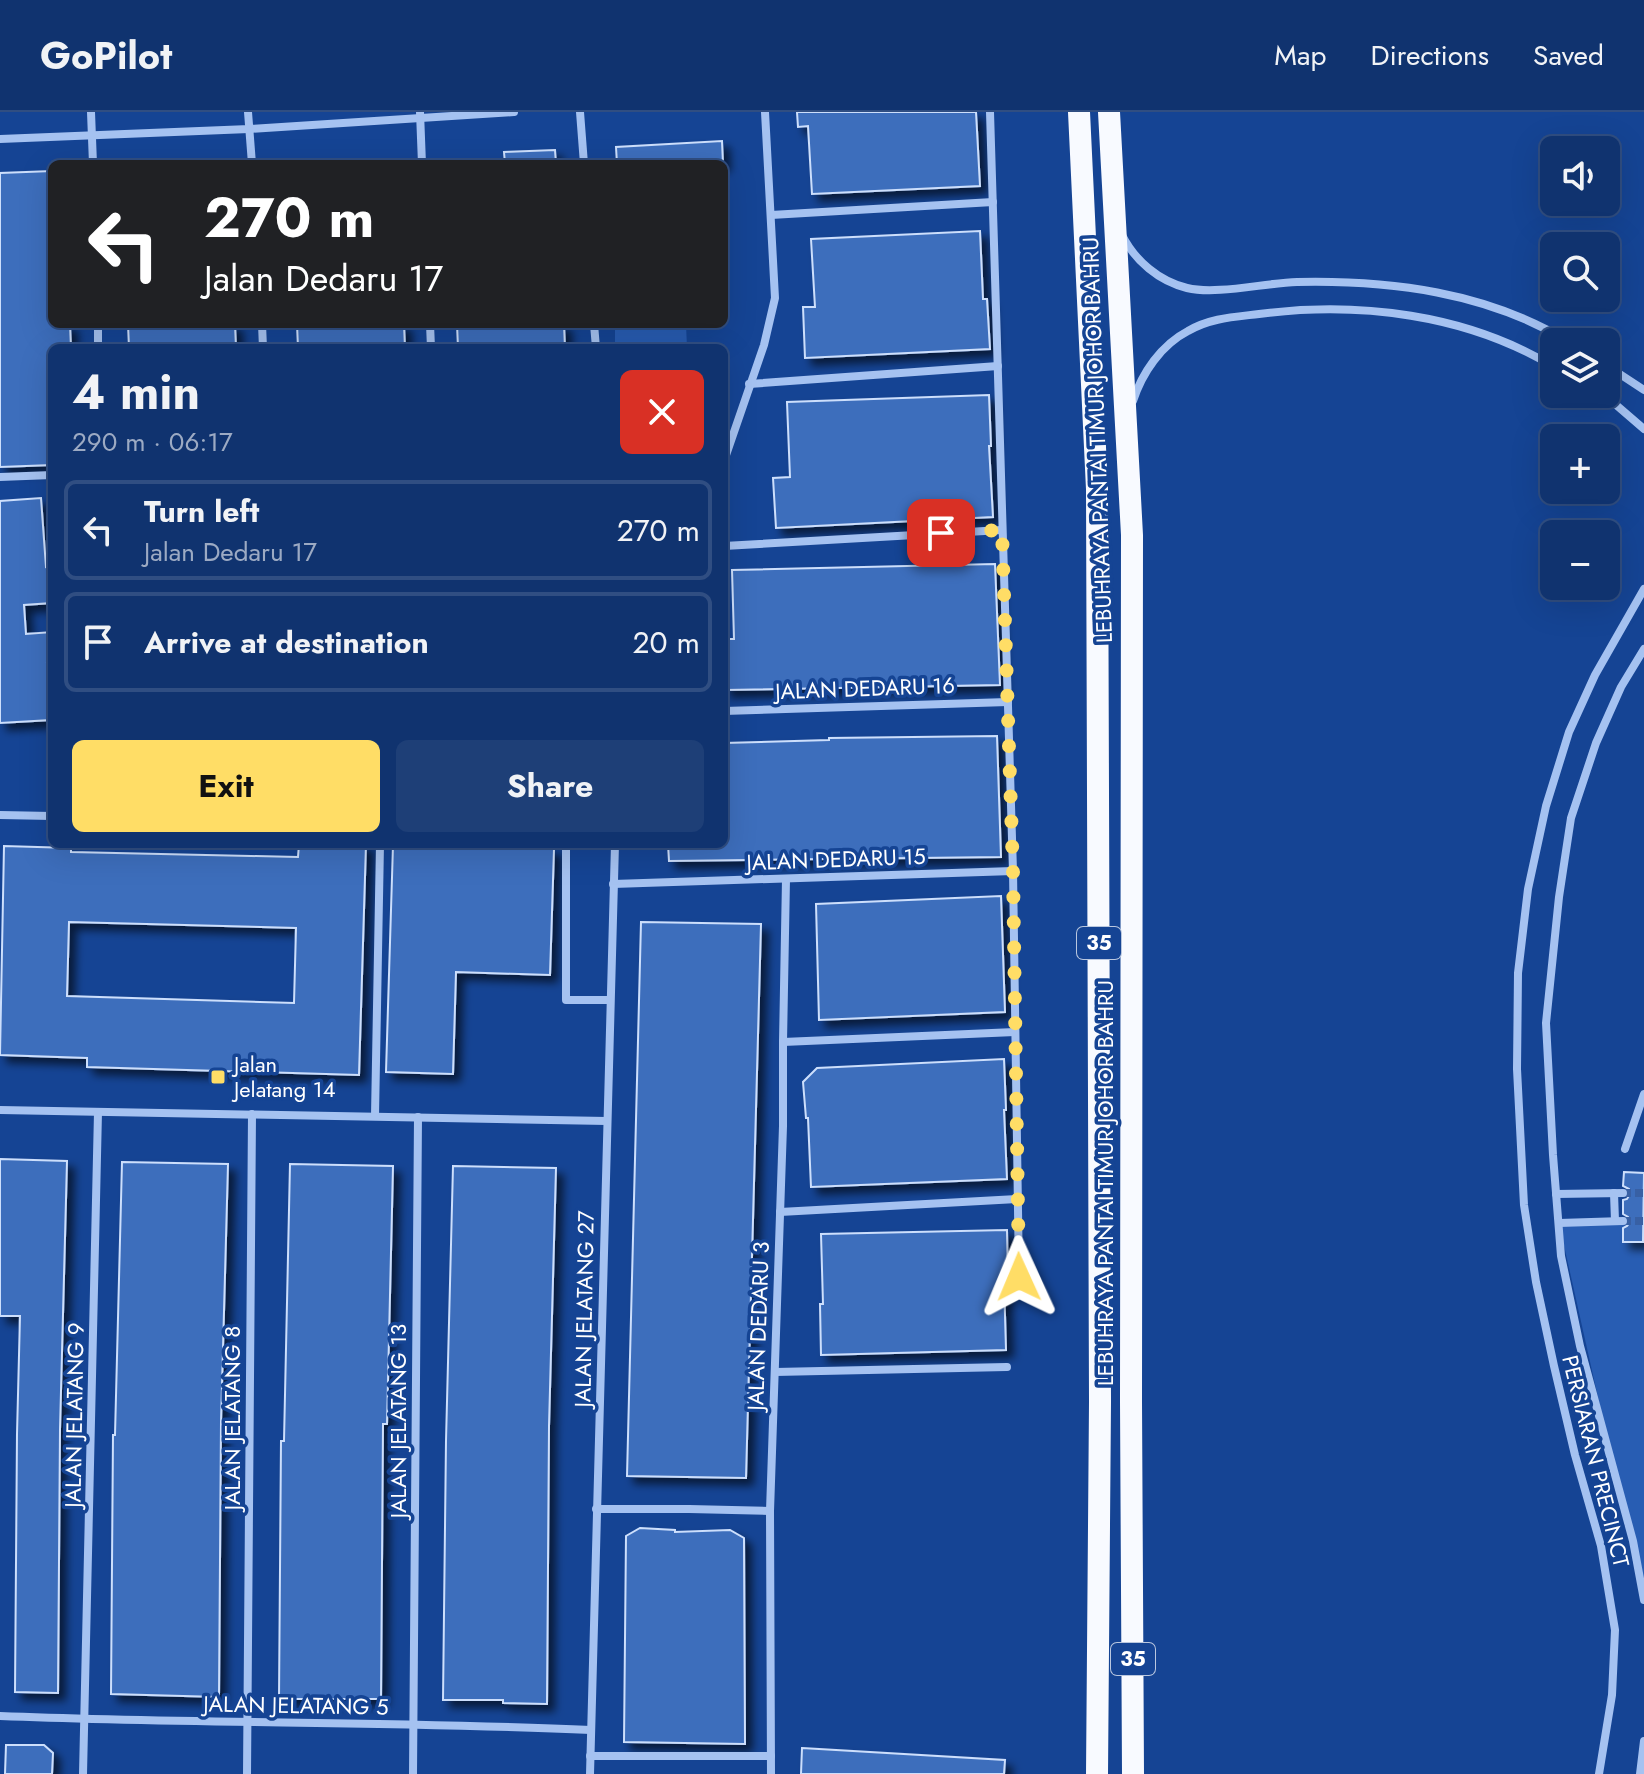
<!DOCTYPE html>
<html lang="en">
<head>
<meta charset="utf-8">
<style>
	:root { --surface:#10336f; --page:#1e3f77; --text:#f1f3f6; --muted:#9caac3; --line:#304e82; --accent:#fd6 }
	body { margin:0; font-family:Jost,sans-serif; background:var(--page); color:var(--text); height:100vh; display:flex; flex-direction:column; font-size:30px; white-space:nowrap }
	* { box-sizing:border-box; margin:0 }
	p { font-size:26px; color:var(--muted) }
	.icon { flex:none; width:44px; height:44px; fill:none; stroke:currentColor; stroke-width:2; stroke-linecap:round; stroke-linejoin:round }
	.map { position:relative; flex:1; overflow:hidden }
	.drawer { position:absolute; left:48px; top:232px; width:680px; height:504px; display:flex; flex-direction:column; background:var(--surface); border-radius:12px; box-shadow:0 8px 32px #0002,0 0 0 2px var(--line) }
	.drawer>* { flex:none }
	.banner { position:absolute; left:48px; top:48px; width:680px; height:168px; border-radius:12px; box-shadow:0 8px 32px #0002,0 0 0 2px var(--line); background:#202124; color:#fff; overflow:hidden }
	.fabs { position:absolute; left:1540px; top:24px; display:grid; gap:16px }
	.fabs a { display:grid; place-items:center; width:80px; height:80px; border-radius:12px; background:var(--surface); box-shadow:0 8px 32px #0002,0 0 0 2px var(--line); font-size:40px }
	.pin { position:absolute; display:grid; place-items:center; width:68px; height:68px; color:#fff; margin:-34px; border-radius:16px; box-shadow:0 4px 12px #0006 }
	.me { position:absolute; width:88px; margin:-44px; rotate:359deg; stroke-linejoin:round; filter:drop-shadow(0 0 6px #0008) }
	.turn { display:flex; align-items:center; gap:28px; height:168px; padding:0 24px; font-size:36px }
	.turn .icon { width:104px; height:104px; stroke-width:2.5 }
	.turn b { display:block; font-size:56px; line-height:68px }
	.round { display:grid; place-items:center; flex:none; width:84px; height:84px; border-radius:12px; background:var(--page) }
	.overview { display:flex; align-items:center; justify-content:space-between; height:136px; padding:0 24px }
	h1 { font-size:48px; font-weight:700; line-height:60px }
	.primary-button { display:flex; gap:16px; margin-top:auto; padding:16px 24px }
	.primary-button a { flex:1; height:92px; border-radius:12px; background:var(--accent); color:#111; font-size:32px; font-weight:700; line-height:92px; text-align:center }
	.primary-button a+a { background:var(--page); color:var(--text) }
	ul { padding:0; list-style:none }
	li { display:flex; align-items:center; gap:24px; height:100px; margin:0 16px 12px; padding:0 8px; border:4px solid var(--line); border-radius:12px }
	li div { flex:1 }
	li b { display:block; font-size:30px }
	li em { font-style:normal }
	header { display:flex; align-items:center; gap:48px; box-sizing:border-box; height:112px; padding:0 40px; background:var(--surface); border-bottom:2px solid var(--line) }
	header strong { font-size:38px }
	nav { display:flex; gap:44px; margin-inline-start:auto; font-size:28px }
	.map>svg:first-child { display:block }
	.green { fill:#285db3 }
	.building { fill:#3d6ebc; stroke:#cddffc; stroke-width:2; fill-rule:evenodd; filter:url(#shadow) }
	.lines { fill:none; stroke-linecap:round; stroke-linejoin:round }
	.minor-tunnel { stroke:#3860a4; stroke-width:8; stroke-dasharray:8 4; stroke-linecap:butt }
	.minor { stroke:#a5c2f1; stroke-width:8 }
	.trunk { stroke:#f8faff; stroke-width:22 }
	.route { stroke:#fd6; stroke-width:14; stroke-dasharray:0 25.2 }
	.poi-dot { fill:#fd6; stroke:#154494; stroke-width:3 }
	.labels { text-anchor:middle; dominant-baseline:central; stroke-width:7; stroke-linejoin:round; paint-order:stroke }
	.shield { fill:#154494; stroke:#b9c7df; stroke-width:2 }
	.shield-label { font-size:20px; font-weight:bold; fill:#fff }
	.street-label { font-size:22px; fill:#fff; stroke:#154494 }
	.poi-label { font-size:22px; fill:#fff; stroke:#154494; text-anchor:start }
</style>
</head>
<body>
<header>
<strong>GoPilot</strong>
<nav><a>Map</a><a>Directions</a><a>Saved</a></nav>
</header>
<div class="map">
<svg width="1644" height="1662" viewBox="0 0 1644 1662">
	<defs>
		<filter id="shadow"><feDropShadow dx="7" dy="7" stdDeviation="4" flood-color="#0009"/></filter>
	</defs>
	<rect width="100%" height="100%" fill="#154494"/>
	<g class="green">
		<polygon points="615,212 686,212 687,236 615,236"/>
		<polygon points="1644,1108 1644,1491 1559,1111"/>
	</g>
	<g class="building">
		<polygon points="797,0 976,0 980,74 812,82 808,14 798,15"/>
		<polygon points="722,29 723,52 617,52 616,35"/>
		<polygon points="555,38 556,52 505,52 504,40"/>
		<polygon points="52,59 52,212 70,212 71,236 52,236 52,353 0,355 0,61"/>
		<polygon points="980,119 983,187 987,187 990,237 805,246 803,195 815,195 811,127"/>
		<polygon points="128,212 235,212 236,236 129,236"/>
		<polygon points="297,212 404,212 405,236 298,236"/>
		<polygon points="457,212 564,212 565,236 458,236"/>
		<polygon points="989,283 991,334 989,334 993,405 776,416 773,366 790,365 787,290"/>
		<polygon points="41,386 46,455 52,454 52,491 24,493 26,522 52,520 52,551 47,551 51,608 0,611 0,389"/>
		<polygon points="995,452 1000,573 724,578 724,527 734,527 732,458"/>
		<polygon points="997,624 1001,745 669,749 668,732 724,732 724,631 829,628 829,626"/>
		<path d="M299,732H366L359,963L87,955V946L0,943L4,734L71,736V740L298,745ZM69,810L296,816L294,891L67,884Z"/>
		<polygon points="393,733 486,737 487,734 554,737 550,863 456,860 453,962 386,960"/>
		<polygon points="1001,784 1005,900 819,908 816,792"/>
		<polygon points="641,810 761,812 746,1366 627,1364"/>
		<polygon points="1004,947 1006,998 1004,998 1007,1067 811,1075 808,1006 806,1006 803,970 817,956"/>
		<polygon points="0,1047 67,1049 60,1317 58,1581 15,1580 17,1322 20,1204 0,1204"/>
		<polygon points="122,1050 228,1052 221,1310 219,1585 111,1582 113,1323 115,1323"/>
		<polygon points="290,1052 393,1054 387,1312 383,1312 381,1587 279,1587 281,1329 284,1329"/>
		<polygon points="453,1054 556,1056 549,1314 547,1592 503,1591 503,1588 443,1588 446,1329"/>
		<polygon points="1624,1060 1644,1061 1643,1130 1623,1130 1623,1116 1627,1114 1630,1110 1628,1105 1623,1102 1623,1088 1627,1087 1630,1082 1629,1077 1623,1074"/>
		<polygon points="1007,1118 1008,1169 1004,1169 1006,1238 821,1243 820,1192 823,1192 821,1122"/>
		<polygon points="640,1416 675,1418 675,1420 730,1418 744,1426 745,1632 624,1630 626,1424"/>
		<polygon points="6,1633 44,1633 53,1641 52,1662 5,1662"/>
		<polygon points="802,1636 1005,1648 1004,1662 801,1662"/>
	</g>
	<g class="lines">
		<g class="minor-tunnel">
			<polyline points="1623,1081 1644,1081"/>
			<polyline points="1623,1109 1644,1109"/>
		</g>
		<g class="minor">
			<polyline points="91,0 93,52"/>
			<polyline points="248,0 252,52"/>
			<polyline points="420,0 422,52"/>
			<polyline points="580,0 584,52"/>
			<polyline points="990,0 1013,759 1019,1165 1015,1172"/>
			<polyline points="0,27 249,17 514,0"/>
			<polyline points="771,103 993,90"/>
			<path d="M1122,123C1135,149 1159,169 1187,176C1217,183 1264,171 1297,170C1390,168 1487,180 1569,230"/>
			<polyline points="98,212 98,236"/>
			<polyline points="262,212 263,236"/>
			<polyline points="430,212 431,236"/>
			<polyline points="594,212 596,236"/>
			<polyline points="1606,253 1644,278"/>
			<polyline points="749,272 998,254"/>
			<polyline points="1598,282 1615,292 1644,317"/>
			<path d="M1133,289C1142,261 1161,233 1188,219C1210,206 1234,205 1259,202C1358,189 1467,202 1554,255"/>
			<polyline points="724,349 764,233 775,186 765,0"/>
			<polyline points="0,365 52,363"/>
			<polyline points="724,434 1002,418"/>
			<polyline points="1644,537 1621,575 1596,631 1571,706 1559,785 1546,911 1553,1043 1561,1144 1580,1234 1633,1429 1644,1488"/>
			<polyline points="724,599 1008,590"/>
			<polyline points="0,703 52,704"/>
			<polyline points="566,732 566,888 610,888"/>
			<polyline points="613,772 1013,759"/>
			<polyline points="783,930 1015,920"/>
			<polyline points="0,998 607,1009"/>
			<polyline points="375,1004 380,732"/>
			<polyline points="1625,1037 1644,982"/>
			<polyline points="1614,1081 1615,1109"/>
			<polyline points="1556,1082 1623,1081"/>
			<polyline points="780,1100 1017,1087"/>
			<polyline points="1559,1111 1623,1109"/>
			<polyline points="775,1260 1007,1255"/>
			<polyline points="596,1397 689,1397 770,1399"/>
			<path d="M0,1604C197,1612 394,1609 591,1618"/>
			<polyline points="590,1644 771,1644"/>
			<polyline points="83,1662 98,1000"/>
			<polyline points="247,1662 252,1002"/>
			<polyline points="413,1662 418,1005"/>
			<polyline points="590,1662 615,732"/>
			<polyline points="771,1662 770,1399 783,1014 783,930 786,767"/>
			<polyline points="1599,1662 1612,1583 1615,1518 1601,1434 1575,1343 1554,1254 1536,1170 1524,1093 1517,957 1518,861 1528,777 1546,694 1569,620 1595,563 1644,477"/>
			<polyline points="1640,1662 1644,1629"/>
		</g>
		<g class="trunk">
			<polyline points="1079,0 1097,377 1100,1290 1097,1662"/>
			<polyline points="1109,0 1132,423 1131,1290 1133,1662"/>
		</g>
	</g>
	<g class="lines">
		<polyline class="route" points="941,421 1002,418 1013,759 1019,1165"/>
	</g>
	<rect class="poi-dot" x="210" y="957" width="16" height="16" rx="4"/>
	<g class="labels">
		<g class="shield">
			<rect x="1077" y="815" width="44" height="32" rx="6"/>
			<rect x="1111" y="1531" width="44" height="32" rx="6"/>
		</g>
		<g class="shield-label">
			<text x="1099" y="831">35</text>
			<text x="1133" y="1547">35</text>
		</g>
		<g class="street-label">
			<text transform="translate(1097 328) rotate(-92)">LEBUHRAYA PANTAI TIMUR JOHOR BAHRU</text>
			<text transform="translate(865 576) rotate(-2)">JALAN DEDARU 16</text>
			<text transform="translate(836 747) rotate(-2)">JALAN DEDARU 15</text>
			<text transform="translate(1105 1071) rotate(-90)">LEBUHRAYA PANTAI TIMUR JOHOR BAHRU</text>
			<text transform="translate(584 1197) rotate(-89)">JALAN JELATANG 27</text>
			<text transform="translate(758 1214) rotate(-88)">JALAN DEDARU 3</text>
			<text transform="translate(74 1303) rotate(-89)">JALAN JELATANG 9</text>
			<text transform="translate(232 1306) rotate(-90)">JALAN JELATANG 8</text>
			<text transform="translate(398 1309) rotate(-90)">JALAN JELATANG 13</text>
			<text transform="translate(1596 1349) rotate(76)">PERSIARAN PRECINCT</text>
			<text transform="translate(296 1593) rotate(1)">JALAN JELATANG 5</text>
		</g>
		<g class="poi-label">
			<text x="234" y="952">Jalan<tspan x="234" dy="25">Jelatang 14</tspan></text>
		</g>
	</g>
</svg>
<div class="fabs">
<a><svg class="icon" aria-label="sound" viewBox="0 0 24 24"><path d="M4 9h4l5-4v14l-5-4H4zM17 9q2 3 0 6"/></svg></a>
<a><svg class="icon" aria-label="search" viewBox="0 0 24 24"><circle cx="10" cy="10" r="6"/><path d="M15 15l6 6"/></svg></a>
<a><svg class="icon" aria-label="layers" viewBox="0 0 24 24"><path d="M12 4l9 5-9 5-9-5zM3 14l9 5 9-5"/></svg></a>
<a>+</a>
<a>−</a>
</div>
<div class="pin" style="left:941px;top:421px;background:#d93025"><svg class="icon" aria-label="arrive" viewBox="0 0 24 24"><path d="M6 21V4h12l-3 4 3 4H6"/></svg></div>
<svg class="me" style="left:1019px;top:1165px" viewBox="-20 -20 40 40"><path d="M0-17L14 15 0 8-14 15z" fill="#fd6" stroke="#fff" stroke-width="4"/></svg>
<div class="banner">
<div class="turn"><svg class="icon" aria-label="left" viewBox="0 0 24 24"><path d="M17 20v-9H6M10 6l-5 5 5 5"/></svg><div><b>270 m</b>Jalan Dedaru 17</div></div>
</div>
<section class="drawer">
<div class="overview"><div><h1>4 min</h1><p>290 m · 06:17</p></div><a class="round" style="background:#d93025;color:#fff"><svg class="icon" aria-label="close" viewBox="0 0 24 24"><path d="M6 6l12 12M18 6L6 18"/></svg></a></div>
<ul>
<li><svg class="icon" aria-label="left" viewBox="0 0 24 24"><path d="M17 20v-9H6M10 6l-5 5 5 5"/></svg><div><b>Turn left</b><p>Jalan Dedaru 17</p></div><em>270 m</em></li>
<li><svg class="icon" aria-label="arrive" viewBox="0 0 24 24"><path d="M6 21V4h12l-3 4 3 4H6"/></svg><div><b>Arrive at destination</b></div><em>20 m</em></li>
</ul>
<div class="primary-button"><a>Exit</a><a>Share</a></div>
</section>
</div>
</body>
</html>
